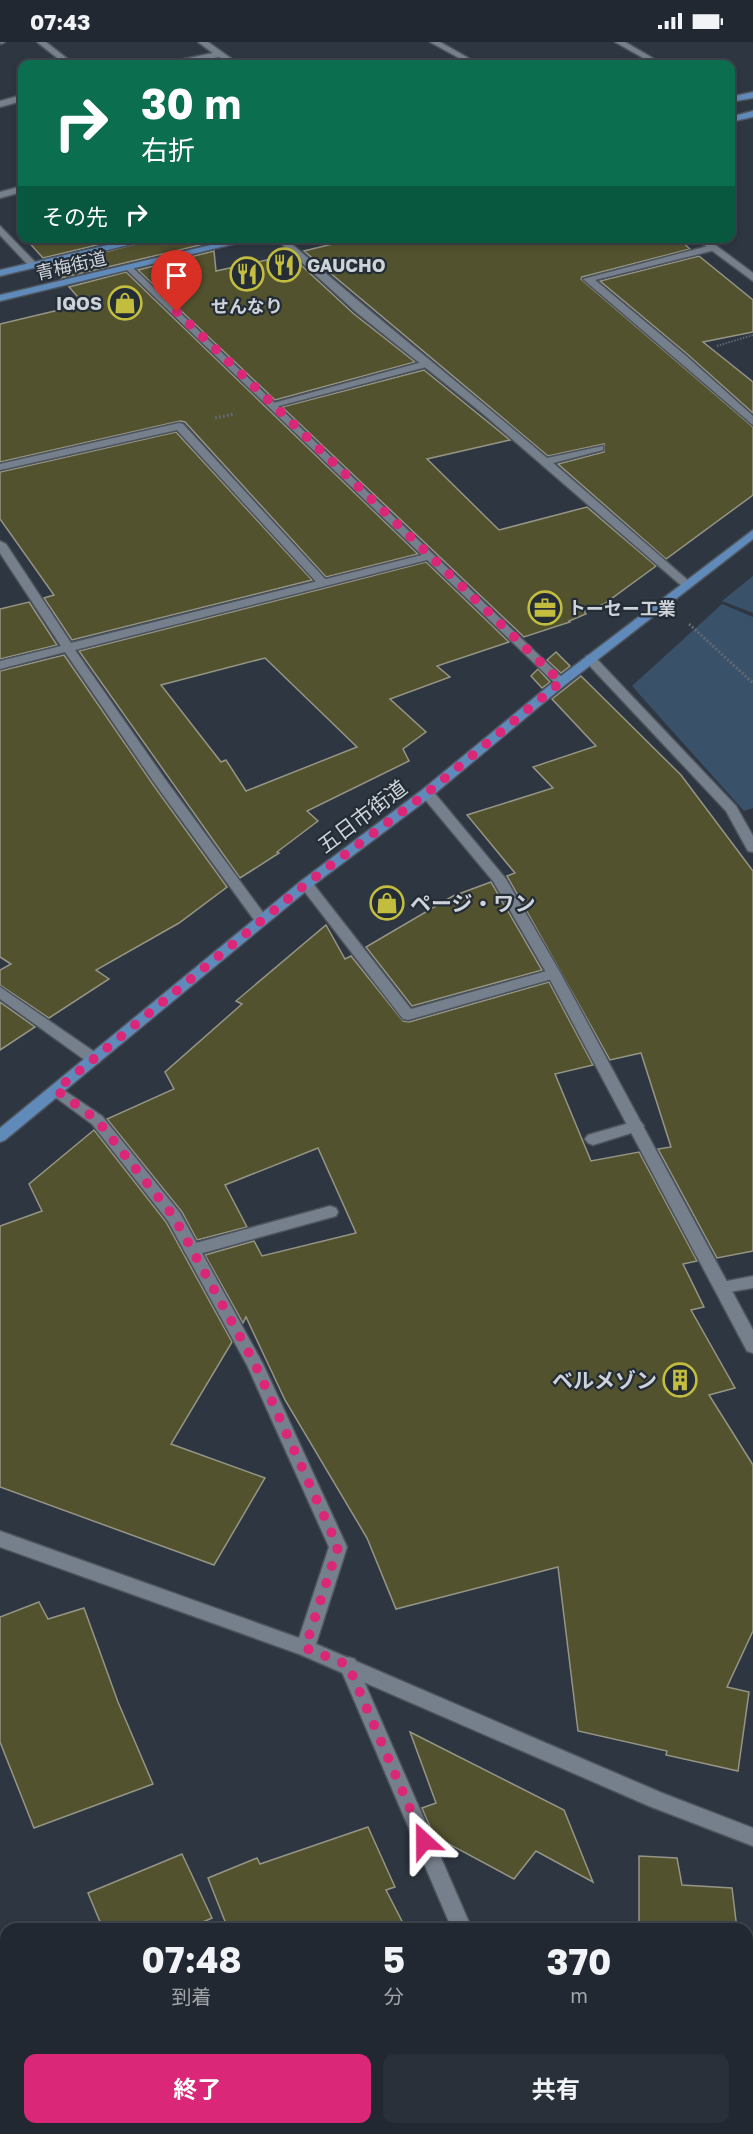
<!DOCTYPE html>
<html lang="ja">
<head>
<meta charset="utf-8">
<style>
	:root { --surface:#222831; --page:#2a3039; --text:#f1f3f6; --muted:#a2a6ab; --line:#3f444d; --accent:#db2777 }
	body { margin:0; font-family:"Golos Text","Noto Sans JP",sans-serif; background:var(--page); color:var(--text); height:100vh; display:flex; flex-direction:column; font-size:22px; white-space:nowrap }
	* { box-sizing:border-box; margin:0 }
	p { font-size:20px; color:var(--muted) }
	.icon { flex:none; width:33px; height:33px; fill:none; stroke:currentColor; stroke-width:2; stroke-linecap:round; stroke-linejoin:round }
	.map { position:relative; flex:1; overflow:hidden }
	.panel { position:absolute; left:0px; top:1881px; width:753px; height:212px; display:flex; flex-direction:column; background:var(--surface); border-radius:18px 18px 0 0; box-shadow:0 3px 9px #0003,0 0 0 2px var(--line) }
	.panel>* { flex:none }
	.guide { position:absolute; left:18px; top:18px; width:717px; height:183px; border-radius:12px; box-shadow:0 3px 9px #0003,0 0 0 2px var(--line); background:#0b6e4f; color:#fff; overflow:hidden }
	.pin { position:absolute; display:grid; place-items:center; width:51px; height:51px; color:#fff; margin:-62px -26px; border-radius:50% 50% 50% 0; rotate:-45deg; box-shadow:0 0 6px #0007 }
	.pin .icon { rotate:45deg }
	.me { position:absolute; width:66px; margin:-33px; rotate:336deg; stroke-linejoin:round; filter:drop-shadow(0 0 4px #0008) }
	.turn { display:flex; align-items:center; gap:21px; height:126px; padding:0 24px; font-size:27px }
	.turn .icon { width:78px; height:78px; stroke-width:2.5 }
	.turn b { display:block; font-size:42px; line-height:51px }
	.then { display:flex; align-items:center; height:57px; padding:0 24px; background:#0003; gap:12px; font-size:22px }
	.eta { display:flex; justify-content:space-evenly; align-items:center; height:102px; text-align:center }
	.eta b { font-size:36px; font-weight:700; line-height:42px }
	.primary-button { display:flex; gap:12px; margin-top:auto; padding:12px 24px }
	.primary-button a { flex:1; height:69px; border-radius:12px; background:var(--accent); color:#fff; font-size:24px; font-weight:700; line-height:69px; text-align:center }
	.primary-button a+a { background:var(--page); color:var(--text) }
	.status { display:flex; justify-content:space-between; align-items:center; height:42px; padding:0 30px; background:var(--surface); direction:ltr }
	.status svg { height:16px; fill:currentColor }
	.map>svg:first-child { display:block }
	.green { fill:#3a516a }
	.building { fill:#53522f; stroke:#959586; stroke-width:1.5; fill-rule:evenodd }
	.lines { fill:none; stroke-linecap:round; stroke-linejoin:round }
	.service-casing { stroke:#4d545c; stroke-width:3 }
	.minor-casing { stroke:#4d545c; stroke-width:3 }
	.tertiary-casing { stroke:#4d545c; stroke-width:3 }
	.primary-casing { stroke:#4d545c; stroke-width:3 }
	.path-far1 { stroke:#616872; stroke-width:2; stroke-dasharray:1.5 1.5; stroke-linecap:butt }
	.path { stroke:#616872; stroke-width:3; stroke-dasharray:2 2; stroke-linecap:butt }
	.service { fill:#76808c; fill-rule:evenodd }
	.minor { fill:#76808c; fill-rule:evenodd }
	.tertiary { fill:#76808c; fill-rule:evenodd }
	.primary { fill:#608ab9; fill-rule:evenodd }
	.route { stroke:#db2777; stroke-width:10; stroke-dasharray:0 18 }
	.labels { text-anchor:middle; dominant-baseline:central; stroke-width:4.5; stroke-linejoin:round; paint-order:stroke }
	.far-street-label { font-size:18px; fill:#cdd3d9; stroke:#242c36 }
	.far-poi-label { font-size:18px; font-weight:bold; fill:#cdd3d9; stroke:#242c36; text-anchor:start }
	.street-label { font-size:21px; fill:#cdd3d9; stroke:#242c36 }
	.poi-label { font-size:21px; font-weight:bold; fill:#cdd3d9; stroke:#242c36; text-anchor:start }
</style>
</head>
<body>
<div class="status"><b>07:43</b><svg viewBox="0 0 49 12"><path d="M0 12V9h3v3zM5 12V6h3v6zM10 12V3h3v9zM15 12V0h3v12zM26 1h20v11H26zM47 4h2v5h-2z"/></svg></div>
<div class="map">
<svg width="753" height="2092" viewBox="0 0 753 2092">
	<rect width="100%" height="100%" fill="#2e3641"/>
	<g class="green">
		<polygon points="753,534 753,571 722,559"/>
		<polygon points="722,562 753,575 753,766 744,769 632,644"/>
	</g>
	<g class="building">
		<polygon points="25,196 126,196 43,216"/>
		<polygon points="159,196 213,196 213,200 61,236 50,224"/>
		<polygon points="357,196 678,196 690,207 582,235 581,237 753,385 753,453 666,517 558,422 604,410 604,402 548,414 304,209"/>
		<polygon points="214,209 216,229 290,213 354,272 415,320 275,358 138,228"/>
		<polygon points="699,214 753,258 753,290 703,300 753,340 753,371 686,311 600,239"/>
		<polygon points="126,230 418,512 326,535 185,380 180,379 0,420 0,282 84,262 69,245"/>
		<polygon points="424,328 510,398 427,417 499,488 587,465 656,524 604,562 584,569 586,572 569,579 570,580 524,595 282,365"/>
		<polygon points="176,390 312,538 72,598 44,556 54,553 0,477 0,430"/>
		<path d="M426,520L509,600L437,624L450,635L390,657L426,690L403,707L409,719L307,769L318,779L277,810L279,811L240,836L79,609ZM265,616L357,705L246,749L226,718L221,720L161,643Z"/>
		<polygon points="29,560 57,603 0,617 0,567"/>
		<polygon points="556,610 570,624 561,631 547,618"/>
		<polygon points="64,613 154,744 227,845 179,881 96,928 109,937 49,976 0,943 0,928 11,922 0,915 0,629"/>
		<polygon points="538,627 550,640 542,646 531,634"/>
		<polygon points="581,634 681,733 753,829 753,1209 717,1216 658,1107 671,1105 641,1011 610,1018 507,834 515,831 467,773 553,746 533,725 596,704 552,657"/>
		<polygon points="491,840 542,928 412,964 366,905 453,854"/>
		<polygon points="326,883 345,917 351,914 403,979 409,980 549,940 593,1023 555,1032 591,1119 639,1110 697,1219 683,1222 704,1265 691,1268 735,1346 709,1353 753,1423 753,1589 727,1645 749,1650 738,1729 666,1713 667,1709 578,1689 558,1525 396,1567 367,1496 285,1358 246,1275 243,1281 205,1213 254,1199 262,1214 356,1191 318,1106 225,1143 247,1185 197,1198 182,1170 107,1077 174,1047 165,1030 242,962 236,959"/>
		<polygon points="0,960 35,985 0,1008"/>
		<polygon points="94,1088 166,1180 232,1300 171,1402 265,1436 214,1523 0,1445 0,1184 42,1169 29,1142"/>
		<polygon points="39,1560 48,1577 84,1566 118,1660 153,1742 34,1786 0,1700 0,1575"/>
		<polygon points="410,1690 564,1768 593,1840 536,1809 514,1837 434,1794 422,1766 436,1761"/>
		<polygon points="368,1785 395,1845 386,1848 406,1887 228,1887 208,1836 257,1816 260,1822"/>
		<polygon points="182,1812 212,1876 187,1887 103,1887 88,1851"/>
		<polygon points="639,1814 677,1816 682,1843 732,1846 737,1887 639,1887"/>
	</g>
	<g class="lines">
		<g class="service-casing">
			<g id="service">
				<polygon points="0,0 5,0 1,2"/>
				<polygon points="37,0 46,0 74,22 65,22"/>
				<polygon points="430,0 440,0 479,22 470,22"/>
				<polygon points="712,203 717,206 715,208 595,238 685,313 753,374 753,383 583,237"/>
				<polygon points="426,319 431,322 430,324 275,365 270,362"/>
				<polygon points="179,381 183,382 327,539 327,543 319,543 177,388 0,428 0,422"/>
				<polygon points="590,613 594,614 736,764 753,794 753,810 748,809 726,769 586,620 586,614"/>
				<polygon points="306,838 311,839 411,967 554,927 561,932 559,935 408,978 403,977 301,845 299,842 301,839"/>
				<polygon points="0,945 99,1013 101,1017 99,1021 89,1021 0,957"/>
				<polygon points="636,1079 641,1080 644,1084 641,1088 593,1103 588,1101 585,1097 588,1093"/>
				<polygon points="330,1164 336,1166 338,1170 336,1174 192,1214 186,1212 184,1208 186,1204 192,1202"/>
				<polygon points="753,1234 753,1246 723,1251 717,1249 715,1245 717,1241"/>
				<polygon points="348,1615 355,1617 357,1623 472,1887 452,1887 339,1623 341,1617"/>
				<polygon points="538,2086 561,2086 563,2092 541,2092"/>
			</g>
		</g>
		<g class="minor-casing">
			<g id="minor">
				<polygon points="198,0 208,0 239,22 230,22 219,15 182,22 169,22 170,20 213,11"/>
				<polygon points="615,0 625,0 663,22 654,22"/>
				<polygon points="22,53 22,59 0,65 0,59"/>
				<polygon points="22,144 22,150 0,156 0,150"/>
				<polygon points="0,184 36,221 36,225 30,225 0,193"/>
				<path d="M275,196H285C371,272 461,342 547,416L603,404V408L553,421L691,541V545H683L482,371L356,270Z"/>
				<polygon points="130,223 567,640 561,644 557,643 427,518 75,608 165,737 267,876 269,879 262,884 257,882 156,743 65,610 0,627 0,619 61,604 0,511 0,499 6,502 71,601 422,513 127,228 125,226"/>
				<polygon points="427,747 432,748 506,837 561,932 753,1288 753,1311 747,1309 547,932 493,839 422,754 420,751"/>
				<polygon points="56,1043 102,1074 180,1171 263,1322 347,1505 316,1602 662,1751 753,1786 753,1804 649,1764 299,1612 0,1505 0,1489 299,1596 329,1505 247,1323 168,1179 92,1082 51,1052 48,1048"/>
				<polygon points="0,1953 6,1955 6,1993 0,1991"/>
				<polygon points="27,2086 49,2086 50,2092 28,2092"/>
			</g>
		</g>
		<g class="tertiary-casing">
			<polygon id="tertiary" points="695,196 706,196 753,231 753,239"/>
		</g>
		<g class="primary-casing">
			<g id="primary">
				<polygon points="753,50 753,56 730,60 730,55"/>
				<polygon points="753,69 753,75 730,80 730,75"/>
				<polygon points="138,196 157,196 0,234 0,228"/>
				<polygon points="240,196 258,196 0,259 0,253"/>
				<polygon points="753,488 753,497 565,643 432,754 311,845 5,1098 0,1100 0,1086 301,839 422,748 557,637"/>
			</g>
		</g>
		<polyline class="path-far1" points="717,304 753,293"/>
		<g class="path">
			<polyline points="215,376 234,372"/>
			<polyline points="689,582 753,641"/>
		</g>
		<use href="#service" class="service"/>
		<use href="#minor" class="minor"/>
		<use href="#tertiary" class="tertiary"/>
		<use href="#primary" class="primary"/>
	</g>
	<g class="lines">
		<polyline class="route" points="177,270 561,640 427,751 306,842 56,1048 97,1078 174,1175 255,1322 338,1505 305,1606 348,1623 424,1799"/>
	</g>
	<defs>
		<g id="restaurant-ring" transform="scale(1.725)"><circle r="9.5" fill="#242c36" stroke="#c2bd3f" stroke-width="1.5"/><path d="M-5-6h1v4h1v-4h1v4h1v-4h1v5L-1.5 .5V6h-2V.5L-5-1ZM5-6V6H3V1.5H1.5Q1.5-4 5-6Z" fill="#c2bd3f"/></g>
		<g id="shop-ring" transform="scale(1.725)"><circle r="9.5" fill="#242c36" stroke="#c2bd3f" stroke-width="1.5"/><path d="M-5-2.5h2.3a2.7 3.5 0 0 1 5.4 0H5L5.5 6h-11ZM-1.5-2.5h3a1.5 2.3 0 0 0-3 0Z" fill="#c2bd3f"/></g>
		<g id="office-ring" transform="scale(1.725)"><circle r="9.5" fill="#242c36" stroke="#c2bd3f" stroke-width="1.5"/><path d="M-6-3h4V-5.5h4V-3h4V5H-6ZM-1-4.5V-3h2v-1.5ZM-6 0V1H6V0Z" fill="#c2bd3f"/></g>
		<g id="building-ring" transform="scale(1.725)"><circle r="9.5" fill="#242c36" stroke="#c2bd3f" stroke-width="1.5"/><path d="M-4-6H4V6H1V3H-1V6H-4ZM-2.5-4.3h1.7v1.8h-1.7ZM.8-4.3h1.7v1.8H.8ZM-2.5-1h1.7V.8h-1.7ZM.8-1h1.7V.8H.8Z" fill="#c2bd3f"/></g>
	</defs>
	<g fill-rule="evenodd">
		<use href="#restaurant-ring" x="284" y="223"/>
		<use href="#restaurant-ring" x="247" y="232"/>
		<use href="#shop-ring" x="125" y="261"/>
		<use href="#office-ring" x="545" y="566"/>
		<use href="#shop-ring" x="387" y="861"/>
		<use href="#building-ring" x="680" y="1338"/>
	</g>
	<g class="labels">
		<g class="far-street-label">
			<text transform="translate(71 223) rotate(-13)">青梅街道</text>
		</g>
		<g class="far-poi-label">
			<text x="307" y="223">GAUCHO</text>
			<text x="102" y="261" text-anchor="end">IQOS</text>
			<text x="247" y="264" text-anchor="middle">せんなり</text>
			<text x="568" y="566">トーセー工業</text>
		</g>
		<g class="street-label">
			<text transform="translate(362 774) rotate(-37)">五日市街道</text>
		</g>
		<g class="poi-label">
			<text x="410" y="861">ページ・ワン</text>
			<text x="657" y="1338" text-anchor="end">ベルメゾン</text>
		</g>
	</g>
</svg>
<div class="pin" style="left:177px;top:270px;background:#d93025"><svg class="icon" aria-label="arrive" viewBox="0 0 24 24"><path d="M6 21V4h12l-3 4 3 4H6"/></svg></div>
<svg class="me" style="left:424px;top:1799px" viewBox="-20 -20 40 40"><path d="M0-17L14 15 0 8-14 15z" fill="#db2777" stroke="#fff" stroke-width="4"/></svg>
<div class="guide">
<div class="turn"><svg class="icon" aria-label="right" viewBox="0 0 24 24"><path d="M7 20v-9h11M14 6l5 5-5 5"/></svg><div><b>30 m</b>右折</div></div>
<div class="then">その先<svg class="icon" aria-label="right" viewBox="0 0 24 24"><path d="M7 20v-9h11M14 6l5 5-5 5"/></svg></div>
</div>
<section class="panel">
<div class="eta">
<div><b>07:48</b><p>到着</p></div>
<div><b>5</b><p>分</p></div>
<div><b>370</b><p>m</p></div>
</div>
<div class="primary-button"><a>終了</a><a>共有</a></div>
</section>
</div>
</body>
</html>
